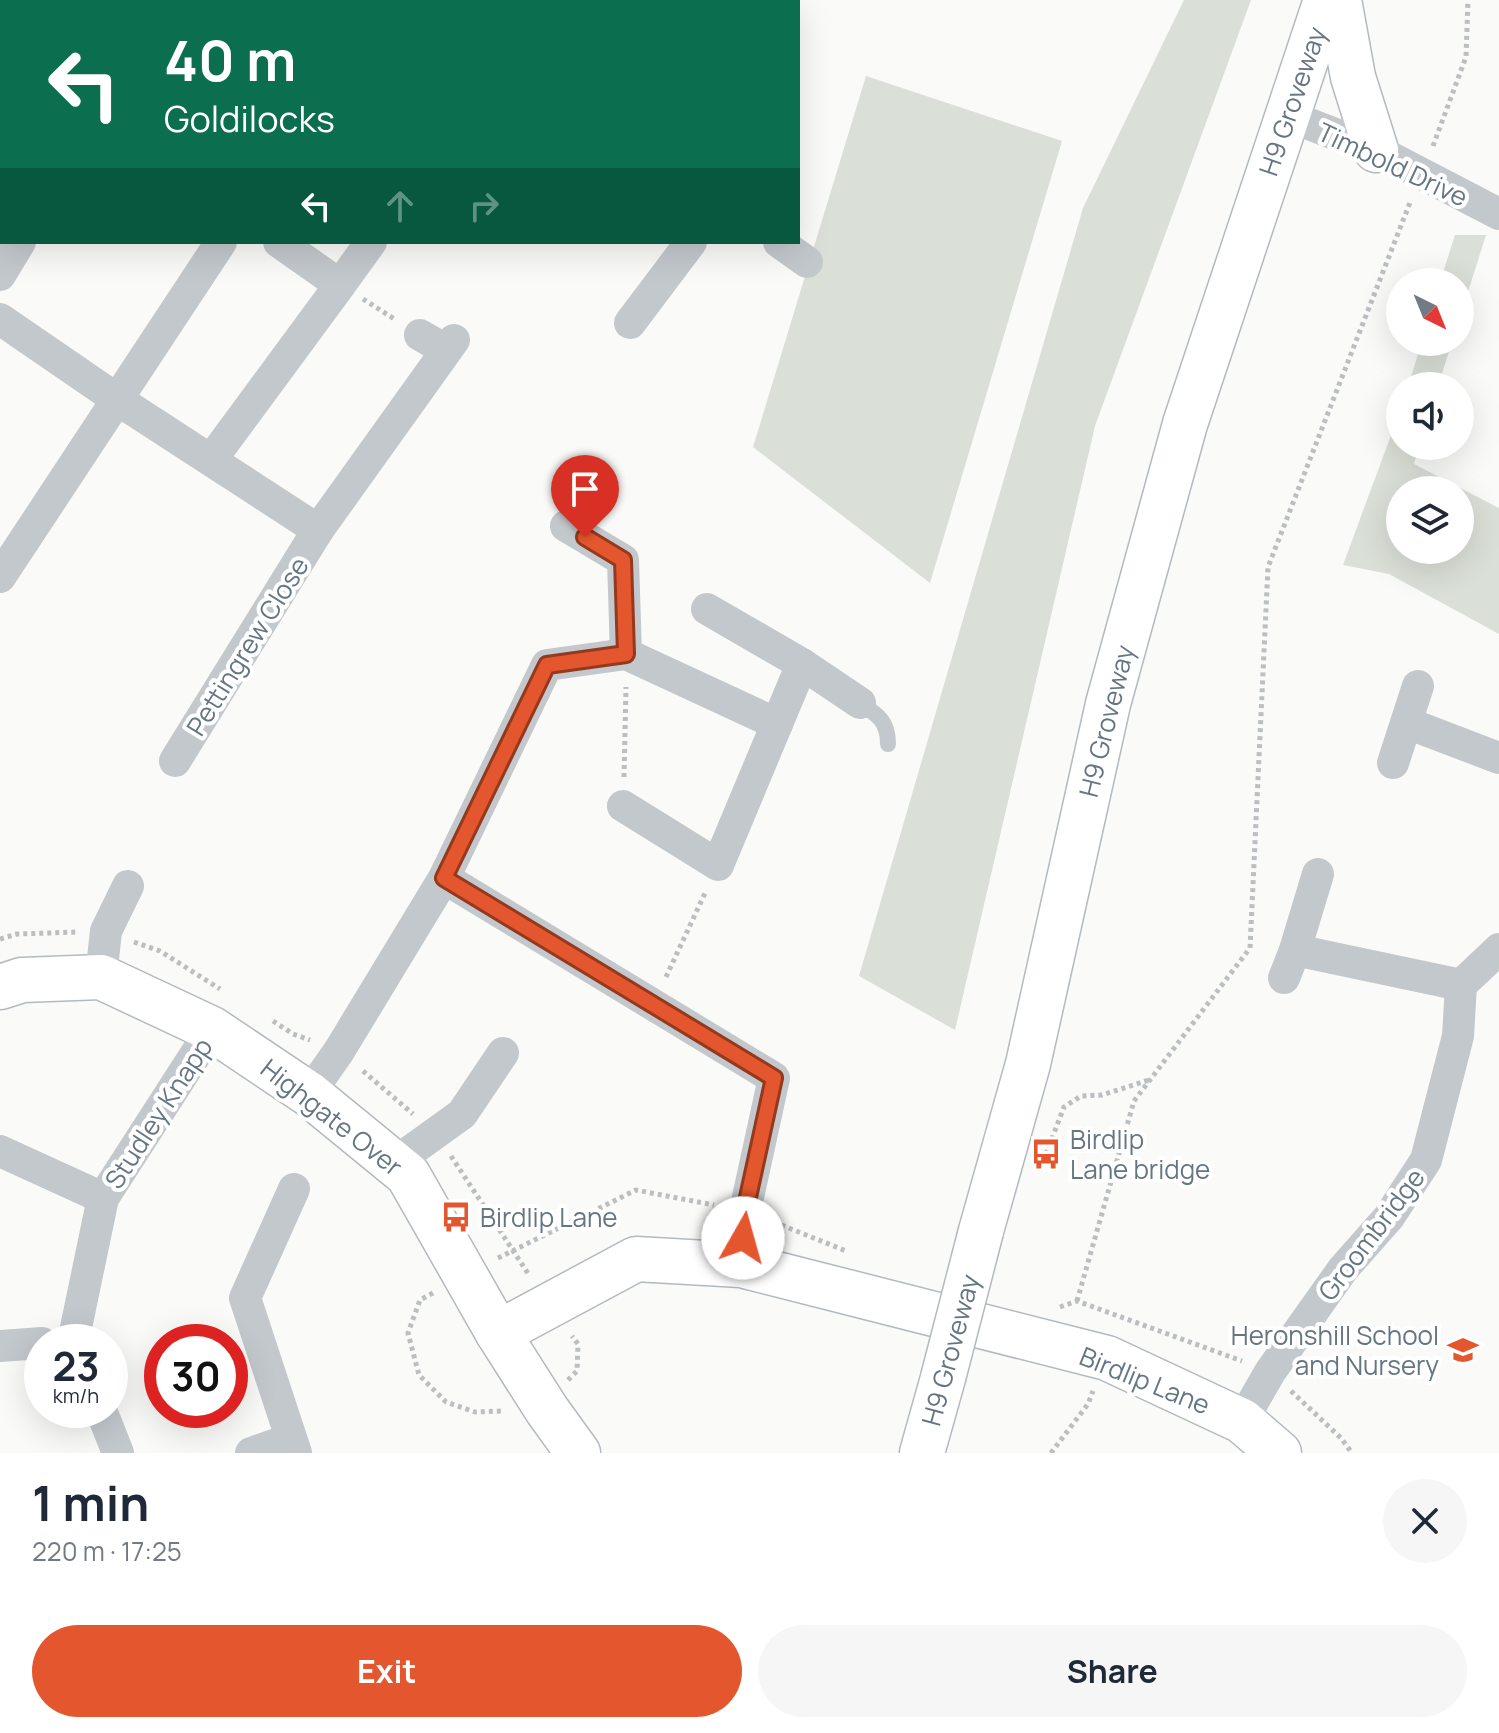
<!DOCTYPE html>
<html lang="en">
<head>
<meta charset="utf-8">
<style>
	:root { --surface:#fff; --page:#f6f6f7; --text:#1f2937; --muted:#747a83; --accent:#e4572e }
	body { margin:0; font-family:Manrope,sans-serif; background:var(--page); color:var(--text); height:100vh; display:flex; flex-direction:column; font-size:30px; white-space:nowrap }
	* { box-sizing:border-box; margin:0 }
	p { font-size:26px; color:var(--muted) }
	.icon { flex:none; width:44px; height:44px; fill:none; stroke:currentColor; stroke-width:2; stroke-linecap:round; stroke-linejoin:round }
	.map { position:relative; height:1453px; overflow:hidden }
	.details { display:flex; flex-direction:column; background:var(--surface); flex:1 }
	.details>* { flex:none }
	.top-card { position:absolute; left:0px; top:0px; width:800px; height:244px; box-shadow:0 8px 32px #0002; background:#0b6e4f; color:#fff; overflow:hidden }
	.needle { width:52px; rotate:137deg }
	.controls { position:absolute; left:1386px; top:268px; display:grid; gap:16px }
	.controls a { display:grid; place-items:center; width:88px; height:88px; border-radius:50%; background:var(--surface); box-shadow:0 8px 32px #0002; font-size:40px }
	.speed { position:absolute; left:24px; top:1324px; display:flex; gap:16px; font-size:40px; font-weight:700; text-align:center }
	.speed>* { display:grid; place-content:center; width:104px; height:104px; border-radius:50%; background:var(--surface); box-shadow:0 8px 32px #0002; line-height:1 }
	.speed small { font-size:20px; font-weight:400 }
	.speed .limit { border:12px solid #d22; background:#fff; color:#111 }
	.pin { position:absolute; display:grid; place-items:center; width:68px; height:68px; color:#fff; margin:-82px -34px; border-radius:50% 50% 50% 0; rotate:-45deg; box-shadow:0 0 8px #0007 }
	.pin .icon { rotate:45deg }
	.me { position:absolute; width:88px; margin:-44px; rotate:7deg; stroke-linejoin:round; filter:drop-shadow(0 0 6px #0008) }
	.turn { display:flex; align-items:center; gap:28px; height:168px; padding:0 32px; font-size:36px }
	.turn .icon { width:104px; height:104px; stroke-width:2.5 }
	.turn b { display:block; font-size:56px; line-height:68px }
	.lanes { display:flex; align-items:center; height:76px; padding:0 32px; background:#0003; justify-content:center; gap:40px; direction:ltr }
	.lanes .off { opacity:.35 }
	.round { display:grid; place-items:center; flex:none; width:84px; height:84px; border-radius:42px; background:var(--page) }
	.headline { display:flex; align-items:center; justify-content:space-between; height:136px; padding:0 32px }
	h1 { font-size:48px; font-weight:700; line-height:60px }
	.primary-button { display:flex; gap:16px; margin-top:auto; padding:16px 32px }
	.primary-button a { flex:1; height:92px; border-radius:48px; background:var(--accent); color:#fff; font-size:32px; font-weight:700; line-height:92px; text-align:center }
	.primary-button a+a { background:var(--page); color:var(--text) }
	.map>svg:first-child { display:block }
	.green { fill:#dadfd7; fill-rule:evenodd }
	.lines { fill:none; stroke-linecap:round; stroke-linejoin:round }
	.secondary-casing { stroke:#b3babf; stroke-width:47 }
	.path { stroke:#bbbfc2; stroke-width:5; stroke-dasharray:4 4; stroke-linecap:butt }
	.lane { stroke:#c3c8cc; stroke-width:16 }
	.street { stroke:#c3c8cc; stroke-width:32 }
	.secondary { stroke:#fff; stroke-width:44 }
	.secondary-bridge-casing { stroke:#b3babf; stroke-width:47; stroke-linecap:butt }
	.secondary-bridge { stroke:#fff; stroke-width:44 }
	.route-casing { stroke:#94391e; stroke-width:20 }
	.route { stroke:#e4572e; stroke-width:14 }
	.labels { text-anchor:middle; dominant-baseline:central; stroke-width:8; stroke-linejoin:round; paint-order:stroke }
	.street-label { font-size:26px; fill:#657683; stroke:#fff }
	.poi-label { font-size:26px; fill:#657683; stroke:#fff; text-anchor:start }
</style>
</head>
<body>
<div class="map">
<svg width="1499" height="1453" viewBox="0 0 1499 1453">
	<rect width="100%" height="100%" fill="#fafaf8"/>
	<g class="green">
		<polygon points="1184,0 1251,0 1095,426 955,1030 859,976 1083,208"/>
		<polygon points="866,76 1062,141 930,583 753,447"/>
		<polygon points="1455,235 1486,235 1460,317 1460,282 1440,282"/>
		<polygon points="1422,342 1452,342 1438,386 1408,386"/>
		<path d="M1400,411V446H1419L1414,464L1499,508V634L1389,574L1343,565ZM1460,490V550H1400V490Z"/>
	</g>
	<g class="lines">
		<g class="secondary-casing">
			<g id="secondary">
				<polyline points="1339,0 1353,77 1376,150"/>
				<polyline points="0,987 22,980 101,977 212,1029 309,1094 408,1175 498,1333 547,1410 578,1453"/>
				<polyline points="981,1231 1028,1064 1108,704 1185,424 1326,0"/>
				<polyline points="498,1333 636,1259 741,1265 1107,1358 1242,1421 1279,1453"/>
				<polyline points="922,1453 943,1378"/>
			</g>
		</g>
		<g class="path">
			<polyline points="1433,146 1466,57 1468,0"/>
			<polyline points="363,299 396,320"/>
			<polyline points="624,777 626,687"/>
			<polyline points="0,939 17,934 78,932"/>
			<polyline points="134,942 160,951 220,989"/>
			<polyline points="666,977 706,891"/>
			<polyline points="273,1021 293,1034 310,1040"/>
			<polyline points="363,1071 413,1114"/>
			<polyline points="1046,1154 1064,1107 1081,1096 1102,1095 1149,1080"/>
			<polyline points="451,1156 529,1275"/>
			<polyline points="774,1222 846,1251"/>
			<polyline points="498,1258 636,1190 714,1205"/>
			<polyline points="433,1293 420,1300 408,1333 419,1375 446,1402 475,1412 503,1411"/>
			<polyline points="1077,1301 1134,1101 1250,948 1268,567 1411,200"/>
			<polyline points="1060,1307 1077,1301 1242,1361"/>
			<polyline points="568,1380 577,1371 578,1344 572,1336"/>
			<polyline points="1291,1391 1341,1438 1352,1453"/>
			<polyline points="1051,1453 1088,1404 1093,1391"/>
		</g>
		<path class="lane" d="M860,703C878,715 888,721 888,744"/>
		<g class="street">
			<polyline points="396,0 399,2"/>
			<polyline points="584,2 586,0"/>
			<polyline points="1286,115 1376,150 1499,214"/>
			<polyline points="779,242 807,262"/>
			<polyline points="0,275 20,242"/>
			<polyline points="340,285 371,242"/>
			<polyline points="0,319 118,400 318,530"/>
			<polyline points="630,323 691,242"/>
			<polyline points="420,335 446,350"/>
			<polyline points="211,460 340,285 279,242"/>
			<polyline points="566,526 623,560 626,654"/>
			<polyline points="0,577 221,242"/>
			<polyline points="707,609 802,664 860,703"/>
			<polyline points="1407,723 1499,758"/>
			<polyline points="175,761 318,530 454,340"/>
			<polyline points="1393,763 1418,686"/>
			<polyline points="623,806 718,865 802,664"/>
			<polyline points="1318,874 1295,950 1461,985"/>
			<polyline points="444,878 774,1078 745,1211 741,1265"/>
			<polyline points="101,977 106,931 128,886"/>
			<polyline points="1284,978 1295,950"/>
			<polyline points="309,1094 339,1051 444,878 547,665 626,654 777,724"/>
			<polyline points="0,1151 103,1198"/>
			<polyline points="394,1163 462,1114 503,1053"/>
			<polyline points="294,1189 245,1298 296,1453"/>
			<polyline points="73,1342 103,1198 212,1029"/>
			<polyline points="0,1346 42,1343"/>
			<polyline points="101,1410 118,1453"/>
			<polyline points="1242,1421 1270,1372 1343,1269 1389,1217 1426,1160 1458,1036 1461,985 1499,949"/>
			<polyline points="251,1453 291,1439"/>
		</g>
		<use href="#secondary" class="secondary"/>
		<g class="secondary-bridge-casing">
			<polyline id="secondary-bridge" points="943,1378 981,1231"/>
		</g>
		<use href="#secondary-bridge" class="secondary-bridge"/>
	</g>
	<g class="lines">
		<g class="route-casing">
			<polyline id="route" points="585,537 623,560 626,654 547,665 444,878 774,1078 745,1211 743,1238"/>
		</g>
		<use href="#route" class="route"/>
	</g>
	<defs>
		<g id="bus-bare" transform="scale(2.4)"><path d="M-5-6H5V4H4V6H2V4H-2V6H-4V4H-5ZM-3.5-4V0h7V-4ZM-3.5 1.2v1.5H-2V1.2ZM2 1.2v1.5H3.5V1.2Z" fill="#e4572e" stroke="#fff" stroke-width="2.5" paint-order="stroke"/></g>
		<g id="school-bare" transform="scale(2.4)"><path d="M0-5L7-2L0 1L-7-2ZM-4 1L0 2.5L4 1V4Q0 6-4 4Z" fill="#e4572e" stroke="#fff" stroke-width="2.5" paint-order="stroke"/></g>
	</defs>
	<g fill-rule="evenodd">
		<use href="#bus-bare" x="1046" y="1154"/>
		<use href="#bus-bare" x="456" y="1217"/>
		<use href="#school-bare" x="1463" y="1350"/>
	</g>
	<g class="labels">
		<g class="street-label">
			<text transform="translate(1292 101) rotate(-71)">H9 Groveway</text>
			<text transform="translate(1393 164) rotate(25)">Timbold Drive</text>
			<text transform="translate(247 646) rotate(-58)">Pettingrew Close</text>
			<text transform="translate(1106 721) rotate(-76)">H9 Groveway</text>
			<text transform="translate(158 1113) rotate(-57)">Studley Knapp</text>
			<text transform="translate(332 1117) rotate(38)">Highgate Over</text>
			<text transform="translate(1371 1234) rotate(-53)">Groombridge</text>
			<text transform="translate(950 1350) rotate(-75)">H9 Groveway</text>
			<text transform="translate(1145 1380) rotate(22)">Birdlip Lane</text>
		</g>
		<g class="poi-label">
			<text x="1070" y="1139">Birdlip<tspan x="1070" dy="30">Lane bridge</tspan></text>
			<text x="480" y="1217">Birdlip Lane</text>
			<text x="1439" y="1335" text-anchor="end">Heronshill School<tspan x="1439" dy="30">and Nursery</tspan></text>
		</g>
	</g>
</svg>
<div class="controls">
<a><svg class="needle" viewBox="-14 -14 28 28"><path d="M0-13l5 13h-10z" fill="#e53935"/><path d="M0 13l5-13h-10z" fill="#747a83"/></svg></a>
<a><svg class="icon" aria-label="sound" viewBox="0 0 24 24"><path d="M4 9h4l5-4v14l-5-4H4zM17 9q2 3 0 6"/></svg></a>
<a><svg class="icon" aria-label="layers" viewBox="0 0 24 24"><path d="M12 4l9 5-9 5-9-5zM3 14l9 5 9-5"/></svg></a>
</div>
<div class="speed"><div>23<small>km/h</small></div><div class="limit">30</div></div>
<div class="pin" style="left:585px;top:537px;background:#d93025"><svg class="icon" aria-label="arrive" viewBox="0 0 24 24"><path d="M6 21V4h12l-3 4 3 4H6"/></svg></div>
<svg class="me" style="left:743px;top:1238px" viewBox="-20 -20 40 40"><circle r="19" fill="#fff"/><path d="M0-13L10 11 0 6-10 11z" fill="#e4572e"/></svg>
<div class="top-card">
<div class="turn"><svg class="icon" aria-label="left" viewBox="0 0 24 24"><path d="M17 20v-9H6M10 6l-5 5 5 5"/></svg><div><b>40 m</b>Goldilocks</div></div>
<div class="lanes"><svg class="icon" aria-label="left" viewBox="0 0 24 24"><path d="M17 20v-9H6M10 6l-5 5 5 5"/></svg><svg class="icon off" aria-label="ahead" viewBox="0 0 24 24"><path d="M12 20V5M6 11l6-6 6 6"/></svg><svg class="icon off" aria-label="right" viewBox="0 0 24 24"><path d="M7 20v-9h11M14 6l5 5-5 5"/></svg></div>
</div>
</div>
<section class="details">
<div class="headline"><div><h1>1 min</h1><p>220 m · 17:25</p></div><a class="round"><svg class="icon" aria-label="close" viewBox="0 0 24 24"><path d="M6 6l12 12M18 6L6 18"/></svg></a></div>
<div class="primary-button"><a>Exit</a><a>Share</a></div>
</section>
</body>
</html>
